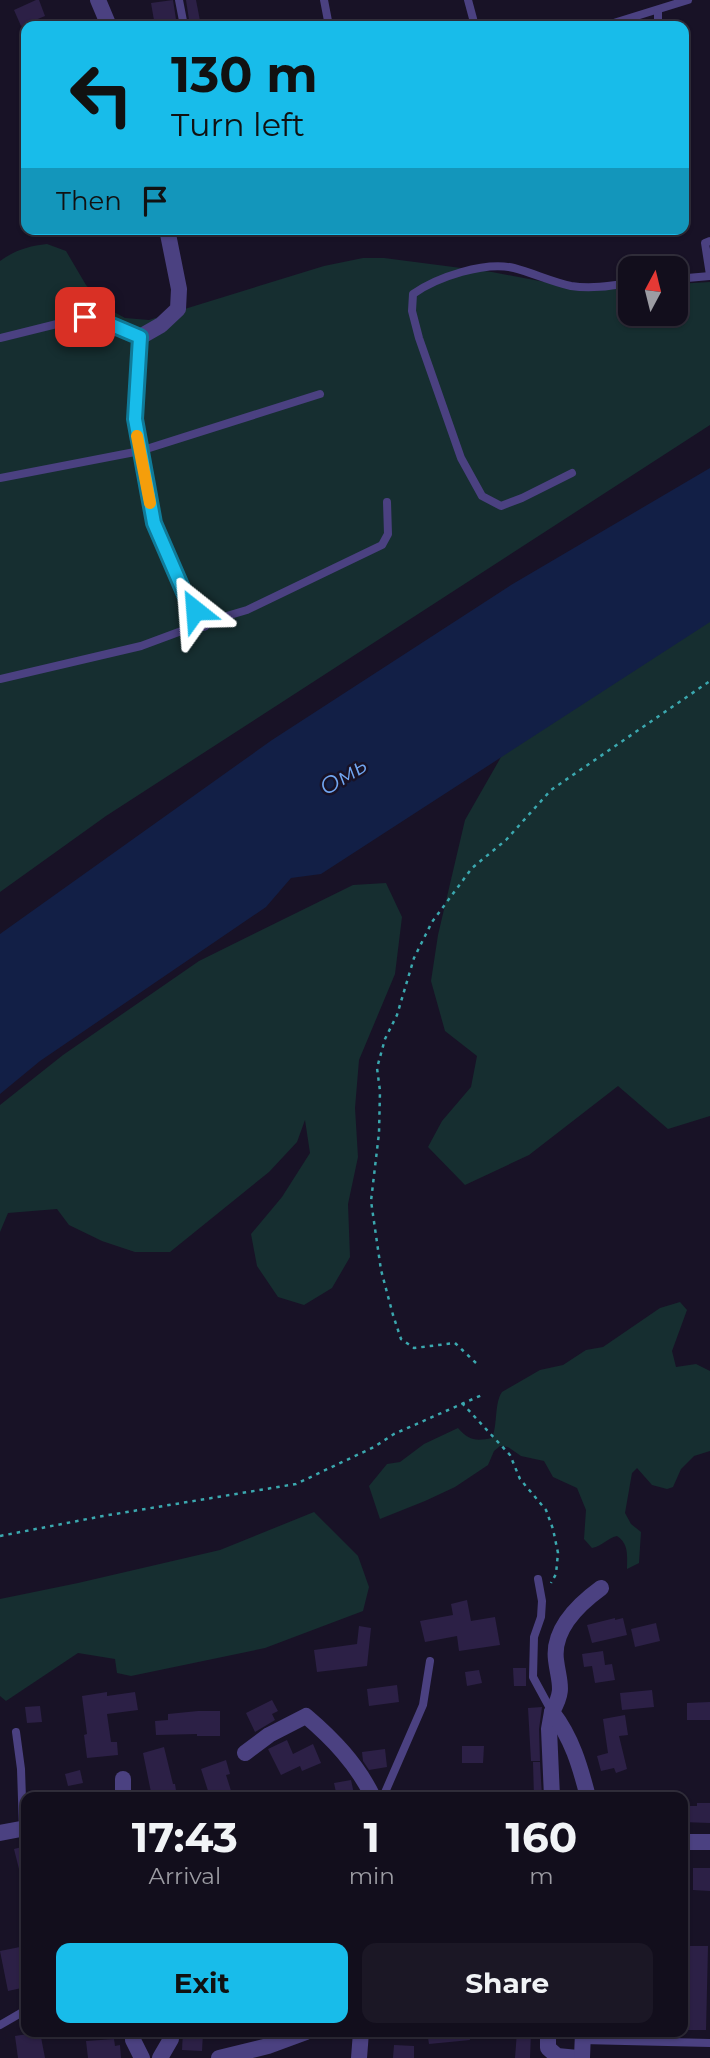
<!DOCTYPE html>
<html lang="en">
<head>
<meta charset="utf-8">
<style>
	:root { --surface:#120e1c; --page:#1b1725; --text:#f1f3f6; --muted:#9c9ca3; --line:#312e3b; --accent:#18bcea }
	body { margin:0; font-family:Montserrat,sans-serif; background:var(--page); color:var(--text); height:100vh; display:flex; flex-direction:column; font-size:26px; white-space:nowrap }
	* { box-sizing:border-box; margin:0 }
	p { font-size:23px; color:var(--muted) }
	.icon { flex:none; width:38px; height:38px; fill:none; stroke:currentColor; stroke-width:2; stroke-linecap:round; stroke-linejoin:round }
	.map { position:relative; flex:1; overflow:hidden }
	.drawer { position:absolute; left:21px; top:1792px; width:667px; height:245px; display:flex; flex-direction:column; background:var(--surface); border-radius:14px; box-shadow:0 2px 5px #0004,0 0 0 2px var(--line) }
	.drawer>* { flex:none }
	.top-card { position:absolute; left:21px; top:21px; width:668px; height:214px; border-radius:14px; box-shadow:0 2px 5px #0004,0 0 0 2px var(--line); background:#18bcea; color:#111; overflow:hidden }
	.needle { width:46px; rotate:7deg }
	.tools { position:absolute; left:618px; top:256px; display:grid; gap:14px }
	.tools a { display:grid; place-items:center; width:70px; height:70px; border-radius:14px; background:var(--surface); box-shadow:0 2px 5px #0004,0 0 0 2px var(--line); font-size:35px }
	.pin { position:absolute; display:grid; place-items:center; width:60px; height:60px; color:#fff; margin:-30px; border-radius:14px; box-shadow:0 4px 10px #0006 }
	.me { position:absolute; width:77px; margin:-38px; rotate:332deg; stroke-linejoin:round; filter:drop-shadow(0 0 5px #0008) }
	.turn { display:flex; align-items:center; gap:24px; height:147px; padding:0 35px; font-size:32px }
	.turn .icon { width:91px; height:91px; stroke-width:2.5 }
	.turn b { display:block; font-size:49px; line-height:60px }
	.then { display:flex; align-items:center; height:66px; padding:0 35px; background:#0003; gap:14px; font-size:26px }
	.eta { display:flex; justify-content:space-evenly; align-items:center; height:119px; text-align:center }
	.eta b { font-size:42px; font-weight:700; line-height:49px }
	.action { display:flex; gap:14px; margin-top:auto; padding:14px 35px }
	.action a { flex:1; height:80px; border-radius:14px; background:var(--accent); color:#111; font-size:28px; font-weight:700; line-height:80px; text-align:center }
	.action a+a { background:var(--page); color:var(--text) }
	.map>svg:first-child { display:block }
	.green { fill:#162e30 }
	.water { fill:#121f46 }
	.building { fill:#2c2046 }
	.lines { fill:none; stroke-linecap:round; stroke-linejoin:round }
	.path { stroke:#3ba8af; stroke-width:2.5; stroke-dasharray:3.5 5; stroke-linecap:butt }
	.service { stroke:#4b4181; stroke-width:8 }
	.minor { stroke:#4b4181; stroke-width:16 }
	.route-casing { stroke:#107a98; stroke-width:18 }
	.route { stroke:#18bcea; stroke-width:12 }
	.slow { stroke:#f59e0b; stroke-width:12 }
	.labels { text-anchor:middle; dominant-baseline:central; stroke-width:5; stroke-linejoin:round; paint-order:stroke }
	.water-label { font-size:23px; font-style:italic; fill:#72a7f2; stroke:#181226 }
</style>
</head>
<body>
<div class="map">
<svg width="710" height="2058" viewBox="0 0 710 2058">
	<rect width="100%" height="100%" fill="#181226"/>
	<g class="green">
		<path d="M47,244L66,251L86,285L105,307L125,318L149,320L324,266L363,258H384L492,272L587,290L630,287V313H676V284L710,282V425L106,816L0,892V261C15,250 29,246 47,244Z"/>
		<polygon points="710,600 710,1116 668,1129 618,1086 529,1155 465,1185 428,1147 442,1121 471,1087 477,1056 445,1031 431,981 438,935 465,820 521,722"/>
		<polygon points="386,883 402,917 395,974 359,1060 355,1108 358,1157 348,1204 350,1257 332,1288 304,1305 278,1297 257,1266 251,1234 282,1197 310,1153 305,1120 297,1142 269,1172 170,1252 135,1252 102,1241 69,1225 57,1209 8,1213 0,1232 0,1105 63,1055 199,961 353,885"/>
		<path d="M680,1302L687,1310L672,1351L676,1367L696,1364L710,1371V1451L694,1456L681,1469L673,1487L667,1489L652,1485L637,1468L632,1473L625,1513L631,1524L641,1532L639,1563L627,1569C627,1555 629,1544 617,1536C607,1538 603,1546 592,1548L584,1539L586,1510L577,1488L553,1477L544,1461L521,1456L508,1447L500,1446L494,1451L488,1465L455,1487L425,1501L380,1519L369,1486L387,1464L400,1462L424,1444L458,1428C469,1441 476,1441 492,1438C498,1424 494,1404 502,1392L540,1370L563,1365L586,1350L603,1347L660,1308Z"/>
		<polygon points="314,1512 358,1556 369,1587 363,1611 265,1648 131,1676 117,1673 115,1659 78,1653 6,1701 0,1696 0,1599 78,1583 220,1550"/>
	</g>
	<polygon class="water" points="710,468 710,622 321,874 291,878 266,907 40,1061 0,1094 0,934 272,740 511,585"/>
	<g class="building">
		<polygon points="36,0 39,0 45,16 21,26 14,10"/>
		<polygon points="173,0 177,26 155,26 151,3"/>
		<polygon points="186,0 196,0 201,26 190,26"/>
		<polygon points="467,1600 471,1621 495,1617 500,1645 459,1651 457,1636 425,1642 420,1621 453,1615 451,1604"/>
		<polygon points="615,1618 615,1620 623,1618 627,1635 592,1643 587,1625"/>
		<polygon points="656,1623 660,1641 635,1647 631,1629"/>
		<polygon points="359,1626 371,1628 367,1666 317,1672 314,1650 357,1644"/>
		<polygon points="603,1651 605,1665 612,1664 615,1680 595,1683 592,1666 584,1667 582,1654"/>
		<polygon points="513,1668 526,1668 526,1686 514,1686"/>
		<polygon points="479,1670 482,1683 467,1686 465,1672"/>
		<polygon points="397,1685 399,1702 369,1706 367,1689"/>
		<polygon points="652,1690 654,1707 622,1710 620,1693"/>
		<polygon points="107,1692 107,1696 135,1692 138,1710 107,1714 111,1742 117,1742 118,1755 87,1758 84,1735 87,1734 82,1696"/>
		<polygon points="272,1700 278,1711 272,1714 275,1720 255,1732 246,1713"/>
		<polygon points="710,1702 710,1720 687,1720 687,1703"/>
		<polygon points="40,1706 42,1722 27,1723 25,1707"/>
		<polygon points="542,1707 539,1729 540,1761 531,1761 528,1708"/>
		<polygon points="198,1711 220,1711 220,1736 197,1736 197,1734 156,1735 155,1721 168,1720 168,1714"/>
		<polygon points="625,1715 628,1735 619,1736 627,1769 616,1773 614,1768 601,1771 597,1756 608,1753 603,1719"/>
		<polygon points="287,1740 293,1754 313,1744 321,1763 302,1771 300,1766 281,1775 268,1749"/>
		<polygon points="462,1746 484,1746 483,1763 462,1763"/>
		<polygon points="164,1747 173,1784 175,1784 177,1797 152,1797 143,1753"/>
		<polygon points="385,1749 387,1767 369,1770 363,1761 362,1752"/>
		<polygon points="226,1760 230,1774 226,1775 233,1797 210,1797 201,1769"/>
		<polygon points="533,1762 540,1762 542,1797 534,1797"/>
		<polygon points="80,1770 83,1783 68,1786 65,1774"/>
		<polygon points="351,1780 354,1794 337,1797 334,1783"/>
		<polygon points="697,1803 710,1803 710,1823 682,1822 682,1806 697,1806"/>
		<polygon points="26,1846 26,1881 22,1881 14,1849"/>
		<polygon points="693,1868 710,1868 710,1891 693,1890"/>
		<polygon points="25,1946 26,1987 8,1991 0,1951"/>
		<polygon points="682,1946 708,1946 706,2030 682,2030"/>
		<polygon points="40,2032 45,2058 18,2058 15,2036"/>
		<polygon points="183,2032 203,2033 202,2051 182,2050"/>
		<polygon points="427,2032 469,2032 470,2040 429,2044"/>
		<polygon points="517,2032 531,2032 530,2058 515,2058"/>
		<polygon points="114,2039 115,2046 120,2045 121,2058 88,2058 86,2041"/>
		<polygon points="394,2045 414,2046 414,2058 393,2058"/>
	</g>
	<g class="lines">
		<g class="path">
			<polyline points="476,1363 455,1343 414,1348 401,1339 393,1315 381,1270 371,1201 379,1133 380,1091 377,1068 385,1039 397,1015 414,958 432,922 472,868 506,840 551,790 710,681"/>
			<polyline points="462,1403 510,1455 520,1479 546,1510 553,1529 558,1553 556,1574 551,1583"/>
			<polyline points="0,1536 103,1516 296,1484 374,1447 394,1434 482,1395"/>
		</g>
		<g class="service">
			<polyline points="179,0 184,26"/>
			<polyline points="324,0 329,26"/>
			<polyline points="468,0 475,26"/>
			<polyline points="604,26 688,0"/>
			<polyline points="658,26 658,10"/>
			<polyline points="710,241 705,243 710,275"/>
			<polyline points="676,279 710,276"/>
			<polyline points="0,338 85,317 101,319 140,337"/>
			<path d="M572,473L522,498L501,506L482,496L461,458L419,338L412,311L413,294C437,277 485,261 514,268C533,273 552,282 571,286C591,289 610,286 630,283"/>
			<polyline points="0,478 140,451 320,394"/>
			<polyline points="0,679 141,646 203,623 247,610 382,545 388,534 387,502"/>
			<polyline points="538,1579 542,1601 541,1617 534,1637 533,1677 552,1712"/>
			<polyline points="16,1732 21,1769 23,1829"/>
			<polyline points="383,1797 423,1705 430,1661"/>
			<polyline points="0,2025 26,2010"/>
			<polyline points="582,2040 710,2043"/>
		</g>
		<g class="minor">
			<polyline points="98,0 109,26"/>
			<polyline points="167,229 179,289 178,309 161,325 140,337 135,419 154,523 186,597 203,623"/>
			<polyline points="552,1712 549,1729 552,1797"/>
			<path d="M245,1753L269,1735L306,1716C333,1739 357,1764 373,1797"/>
			<polyline points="123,1779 123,1797"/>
			<path d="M588,1797C580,1766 572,1738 552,1712C565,1689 559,1684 556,1660C552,1629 579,1604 601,1588"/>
			<polyline points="0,1833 26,1828"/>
			<polyline points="682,1842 710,1842"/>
			<polyline points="133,2032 133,2040 142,2058"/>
			<polyline points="548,2032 548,2048 557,2056 578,2058"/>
			<polyline points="160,2058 171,2039 171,2032"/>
			<polyline points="219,2058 268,2046 306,2032"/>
			<polyline points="359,2058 361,2032"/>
			<polyline points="582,2058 583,2032"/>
		</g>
	</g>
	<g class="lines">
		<g class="route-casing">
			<polyline id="route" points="85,317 100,320 140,337 135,419 154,523 186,597 195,610"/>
		</g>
		<use href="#route" class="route"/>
		<polyline class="slow" points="137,436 150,503"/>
	</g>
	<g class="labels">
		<g class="water-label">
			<text transform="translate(343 776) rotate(-32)">Омь</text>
		</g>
	</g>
</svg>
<div class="tools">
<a><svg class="needle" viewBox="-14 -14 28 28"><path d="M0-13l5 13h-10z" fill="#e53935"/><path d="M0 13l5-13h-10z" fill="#9c9ca3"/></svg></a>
</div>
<div class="pin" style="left:85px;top:317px;background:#d93025"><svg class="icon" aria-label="arrive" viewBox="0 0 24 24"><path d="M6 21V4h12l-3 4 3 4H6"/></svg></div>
<svg class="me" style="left:195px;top:610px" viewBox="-20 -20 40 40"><path d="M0-17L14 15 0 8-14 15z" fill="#18bcea" stroke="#fff" stroke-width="4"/></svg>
<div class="top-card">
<div class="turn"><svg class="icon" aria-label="left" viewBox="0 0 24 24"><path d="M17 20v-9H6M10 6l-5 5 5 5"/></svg><div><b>130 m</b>Turn left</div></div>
<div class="then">Then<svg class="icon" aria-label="arrive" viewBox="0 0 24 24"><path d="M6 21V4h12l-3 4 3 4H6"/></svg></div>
</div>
<section class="drawer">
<div class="eta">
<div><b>17:43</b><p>Arrival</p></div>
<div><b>1</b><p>min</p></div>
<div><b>160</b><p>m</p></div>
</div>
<div class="action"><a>Exit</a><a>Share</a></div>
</section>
</div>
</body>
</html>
